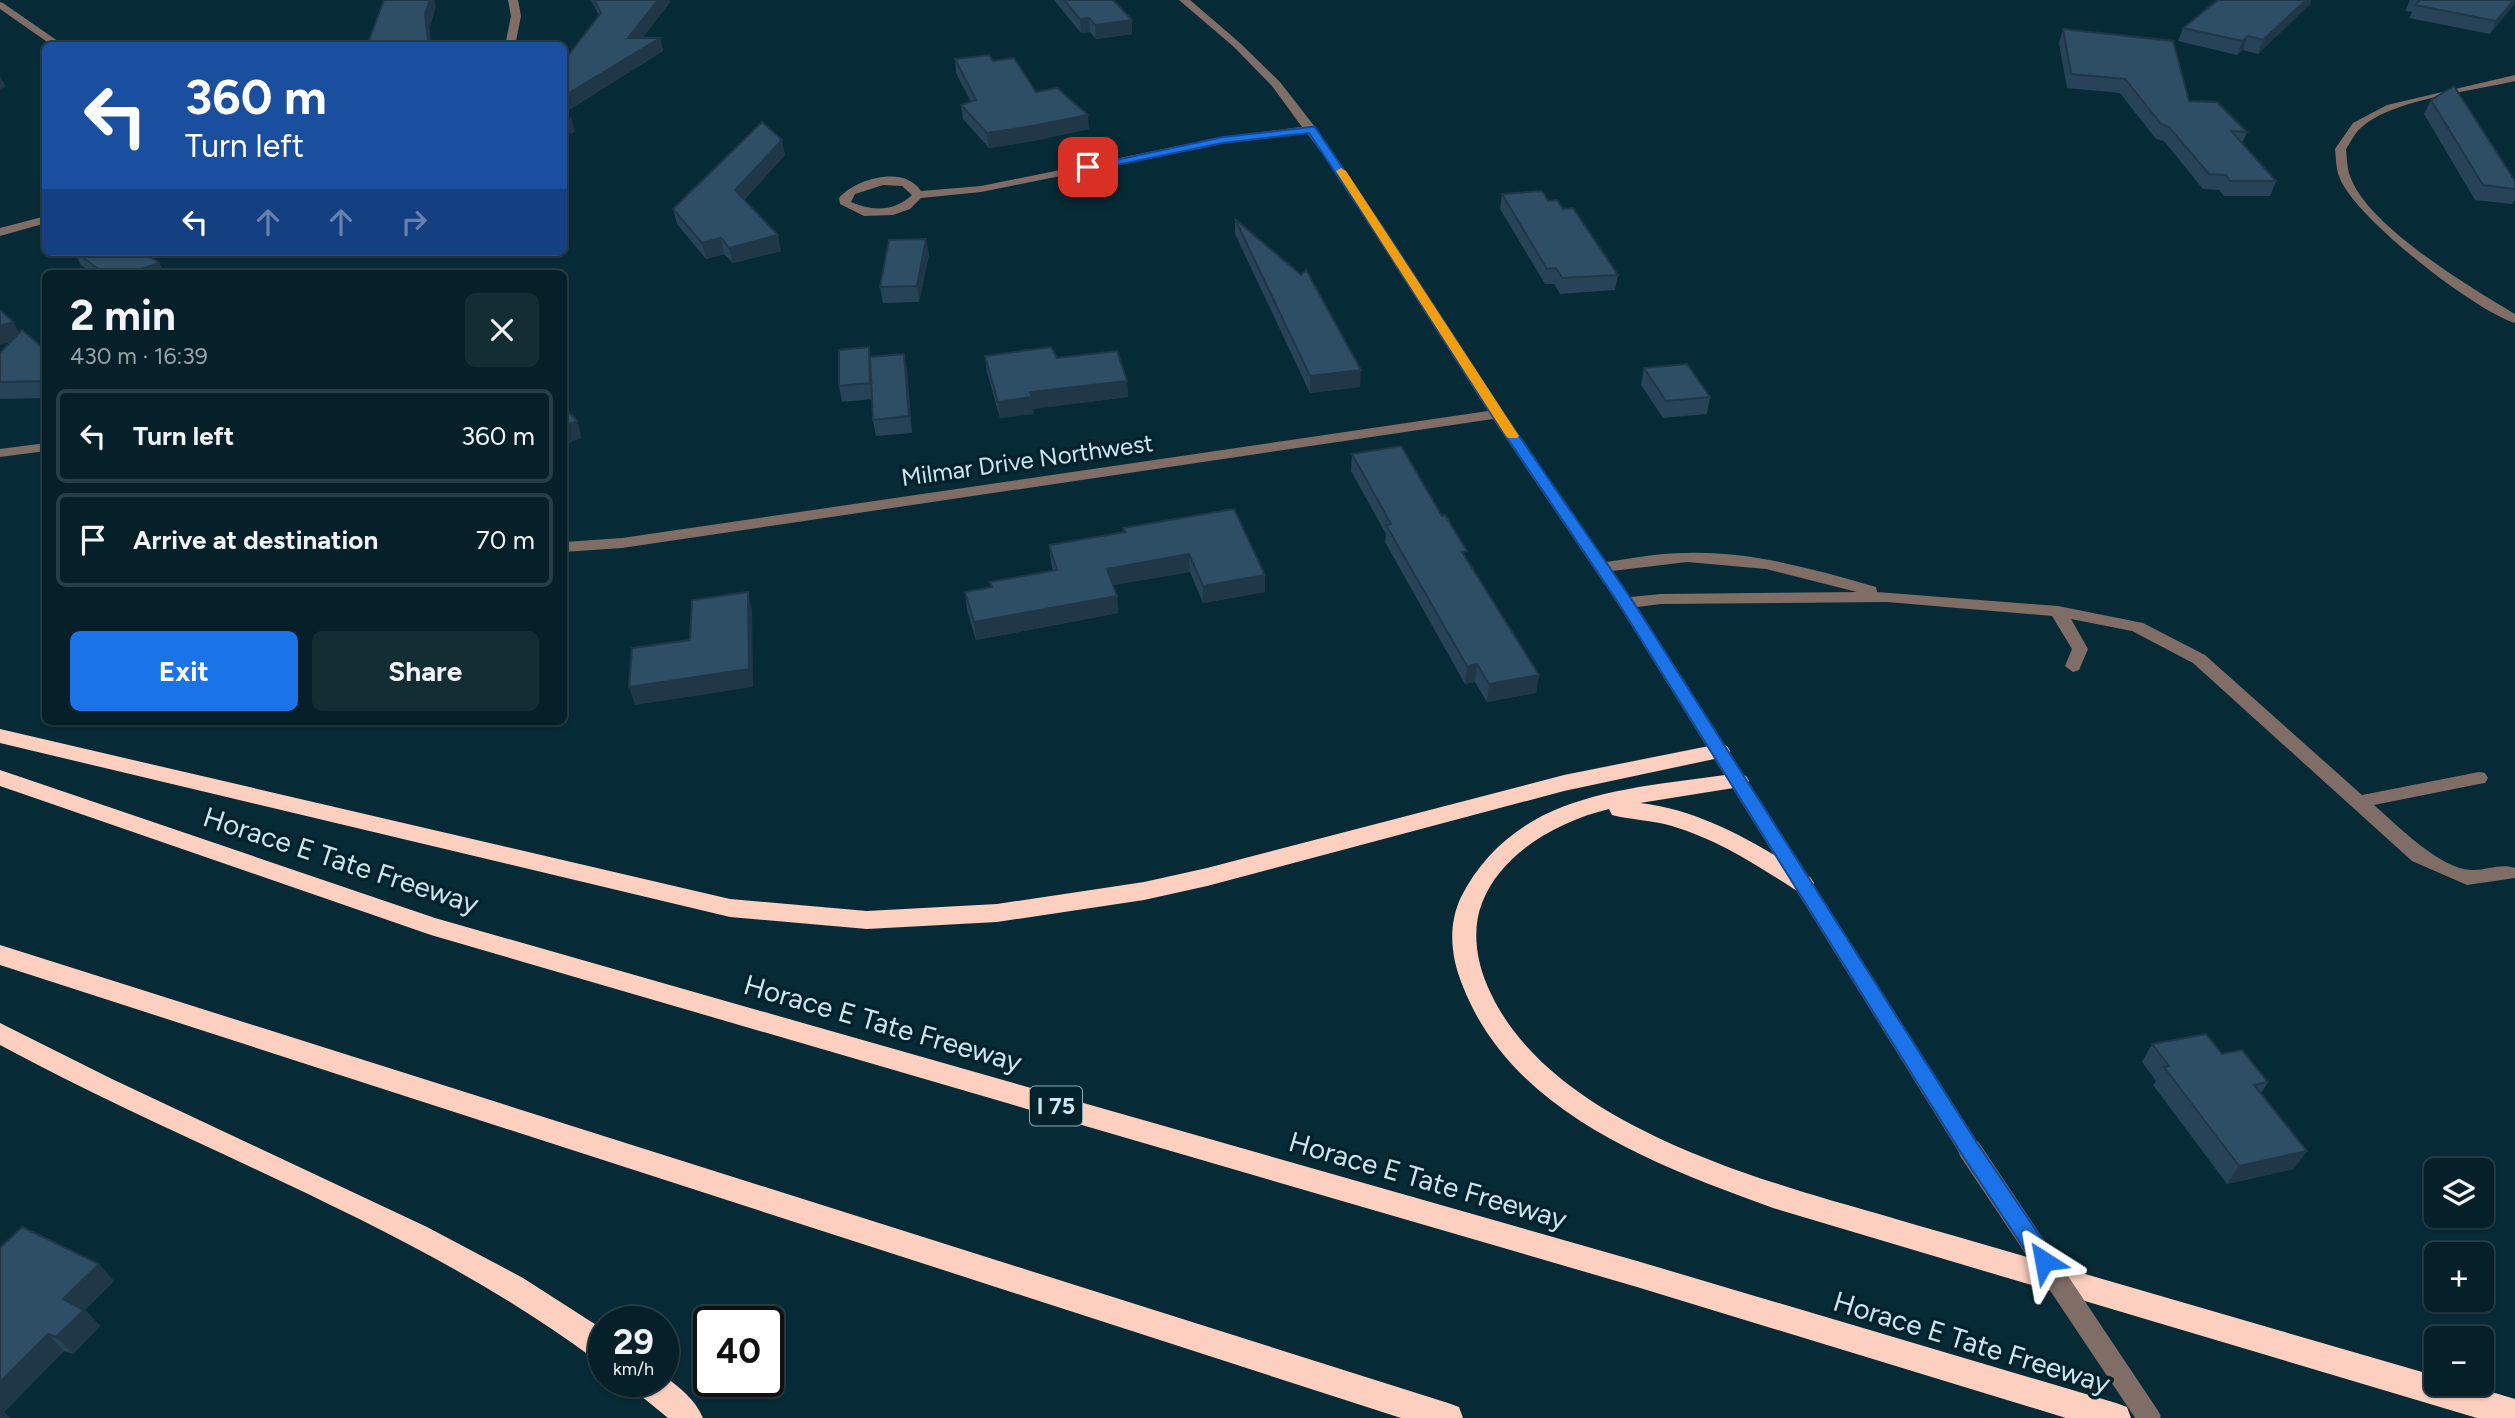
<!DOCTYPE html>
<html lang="en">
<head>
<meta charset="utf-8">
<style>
	:root { --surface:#052028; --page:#132d34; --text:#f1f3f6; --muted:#97a3a8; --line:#263e45; --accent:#1a73e8 }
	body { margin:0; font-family:Figtree,sans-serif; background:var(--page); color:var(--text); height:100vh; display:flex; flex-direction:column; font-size:26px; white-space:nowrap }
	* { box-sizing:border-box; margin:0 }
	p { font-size:23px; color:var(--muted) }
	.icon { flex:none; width:38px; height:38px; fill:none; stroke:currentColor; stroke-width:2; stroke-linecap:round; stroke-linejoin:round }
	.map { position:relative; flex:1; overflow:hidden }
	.drawer { position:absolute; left:42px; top:270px; width:525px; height:455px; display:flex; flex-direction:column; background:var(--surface); border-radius:10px; box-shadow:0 2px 5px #0004,0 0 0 2px var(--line) }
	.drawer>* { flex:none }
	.guide { position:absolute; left:42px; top:42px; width:525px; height:214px; border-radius:10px; box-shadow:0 2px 5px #0004,0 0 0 2px var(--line); background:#1a4fa0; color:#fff; overflow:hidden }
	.buttons { position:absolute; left:2424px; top:1158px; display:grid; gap:14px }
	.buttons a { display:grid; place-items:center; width:70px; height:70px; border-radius:10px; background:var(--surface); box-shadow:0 2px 5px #0004,0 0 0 2px var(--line); font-size:35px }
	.speed { position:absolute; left:588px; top:1306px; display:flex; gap:14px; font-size:35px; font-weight:700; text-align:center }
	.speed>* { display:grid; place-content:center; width:91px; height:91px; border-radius:50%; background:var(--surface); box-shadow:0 2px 5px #0004,0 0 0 2px var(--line); line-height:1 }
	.speed small { font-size:18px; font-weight:400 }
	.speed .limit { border:4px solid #111; border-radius:10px; background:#fff; color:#111 }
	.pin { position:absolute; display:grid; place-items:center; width:60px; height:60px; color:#fff; margin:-30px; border-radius:14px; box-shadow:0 4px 10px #0006 }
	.me { position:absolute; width:77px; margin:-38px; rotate:326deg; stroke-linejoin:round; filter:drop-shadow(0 0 5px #0008) }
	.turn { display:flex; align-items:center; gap:24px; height:147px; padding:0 28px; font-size:32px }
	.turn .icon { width:91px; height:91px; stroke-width:2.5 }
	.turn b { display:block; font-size:49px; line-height:60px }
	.lanes { display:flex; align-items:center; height:66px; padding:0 28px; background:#0003; justify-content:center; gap:35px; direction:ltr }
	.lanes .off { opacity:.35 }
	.round { display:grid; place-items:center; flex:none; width:74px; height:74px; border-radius:10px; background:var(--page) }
	.summary { display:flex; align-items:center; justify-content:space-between; height:119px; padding:0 28px }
	h1 { font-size:42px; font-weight:700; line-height:52px }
	.button { display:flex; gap:14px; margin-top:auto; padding:14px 28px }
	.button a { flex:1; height:80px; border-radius:10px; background:var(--accent); color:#fff; font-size:28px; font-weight:700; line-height:80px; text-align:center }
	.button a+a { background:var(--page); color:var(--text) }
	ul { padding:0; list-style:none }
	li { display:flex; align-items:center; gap:21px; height:94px; margin:0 14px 10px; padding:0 14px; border:4px solid var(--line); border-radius:10px }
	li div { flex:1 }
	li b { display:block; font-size:26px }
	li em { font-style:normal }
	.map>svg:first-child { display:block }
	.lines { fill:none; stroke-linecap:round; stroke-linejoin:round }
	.minor { fill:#7f6d66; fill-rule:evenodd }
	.highway { fill:#fccfbf; fill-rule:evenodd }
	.minor-bridge { stroke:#7f6d66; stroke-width:23 }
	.wall { fill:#274357 }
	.shaded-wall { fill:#203747 }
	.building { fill:#2d4e65; stroke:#203747; stroke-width:2 }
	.route { fill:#1a73e8; stroke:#114b97; stroke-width:2 }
	.slow { fill:#f59e0b }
	.labels { text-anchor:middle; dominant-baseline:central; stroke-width:7; stroke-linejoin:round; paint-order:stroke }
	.shield { fill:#00222c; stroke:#90aab3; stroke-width:2 }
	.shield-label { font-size:23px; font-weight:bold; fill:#cde5ed }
	.street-label { font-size:24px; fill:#cde5ed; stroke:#00222c }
	.near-street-label { font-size:28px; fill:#cde5ed; stroke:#00222c }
</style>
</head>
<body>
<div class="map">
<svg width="2515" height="1418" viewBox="0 0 2515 1418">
	<rect width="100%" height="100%" fill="#072b36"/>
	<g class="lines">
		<g class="minor">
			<polygon points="508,0 518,0 521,16 515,46 505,46 511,16"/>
			<path d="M1179,0H1190L1240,43L1280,82L1315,127L1504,414L1606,562C1633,558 1659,553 1686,553C1751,551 1814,569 1876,587L1877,592L2058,606L2143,623L2205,655L2362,795L2479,772L2485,773L2488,778L2485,783L2479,784L2374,805C2397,825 2440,869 2471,870C2486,871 2500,863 2515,868V878L2467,885L2412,861L2193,663L2132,631L2071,619L2088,649L2079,670L2073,672L2065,666L2072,649L2052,616L1887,602L1661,604L1637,607L1978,1143L1981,1150L1978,1157L1970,1160L1962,1157L1618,604L1493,419L622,548L564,552V542L622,538L1488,411L1335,171L1307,133L1223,143L981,192L921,198L910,209L893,215L864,216L840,204L839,198C856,178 905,165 921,191L981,186L1223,137L1302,127L1272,86L1234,47ZM883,185L902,186L912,195C895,211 873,212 851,202L855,194ZM1687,562L1766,569L1857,592L1661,594L1630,597L1612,571Z"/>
			<polygon points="0,2 3,3 65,46 53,46 0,9"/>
			<path d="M2515,75V81C2474,91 2393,99 2362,127C2355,132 2351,142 2346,149C2347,158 2347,168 2350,176C2367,226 2470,287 2515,314V323C2475,311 2352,216 2339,176C2336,168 2336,158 2335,149L2353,123L2387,105Z"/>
			<polygon points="46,216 46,223 0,236 0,228"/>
			<polygon points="46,443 46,451 0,457 0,449"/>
		</g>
		<g class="highway">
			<polygon points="0,729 730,899 867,911 997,904 1144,882 1207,868 1564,775 1719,744 1727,746 1730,751 1727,756 1719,758 1564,791 1207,886 1144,900 997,922 867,929 730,917 0,743"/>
			<polygon points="0,770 435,918 1637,1261 2116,1403 2127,1407 2131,1418 2066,1418 1637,1287 431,935 0,786"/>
			<path d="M1738,773L1746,776L1749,781L1746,786L1640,803C1702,810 1758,844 1810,877L1814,883L1810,889L1802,892L1794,889C1755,864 1716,839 1672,826C1652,820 1631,820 1612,815L1609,809C1559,821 1502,852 1482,903C1472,929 1476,959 1487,985C1544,1121 1750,1177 1879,1214C1940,1232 2000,1249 2061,1267C2186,1303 2311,1340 2436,1376V1384H2465L2515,1399V1418H2477L1773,1208C1655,1165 1514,1113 1464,989C1451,959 1447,927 1461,897C1482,855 1518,824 1562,807C1617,786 1679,782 1738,773Z"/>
			<polygon points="0,945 1448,1403 1459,1407 1463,1418 1401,1418 0,965"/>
			<path d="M0,1023L112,1079L427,1227L523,1278L604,1330V1362L593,1358C413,1225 196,1151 0,1045Z"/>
			<path d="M663,1375C680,1388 695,1399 703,1418H668L635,1391L631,1381H663Z"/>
		</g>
		<polyline class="minor-bridge" points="1970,1150 2149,1418"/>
	</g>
	<g class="wall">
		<polygon points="591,0 669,0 670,2 642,38 660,38 663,51 564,113 564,61 599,15"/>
		<polygon points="1054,0 1113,0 1132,34 1096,39 1090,32 1081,33"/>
		<polygon points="2218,0 2311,0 2310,4 2258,54 2243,50 2237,55 2178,41 2183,28"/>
		<polygon points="2410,0 2515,0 2490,34 2409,18 2412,12 2405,11"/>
		<polygon points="2063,29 2189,101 2247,132 2242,144 2276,181 2270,196 2224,196 2219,190 2203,189 2164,141 2156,139 2120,93 2067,88 2059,43"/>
		<polygon points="955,59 1036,92 1089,129 1033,141 989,148 963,119 961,105 971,102 956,73"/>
		<polygon points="2431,100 2515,181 2515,200 2512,204 2475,200 2424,114"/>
		<polygon points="785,155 744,200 781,251 733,263 724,254 706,259 677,224 673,209"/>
		<polygon points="1502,194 1548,201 1563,209 1618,275 1615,290 1560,294 1554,284 1545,284 1500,209"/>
		<polygon points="1235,219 1360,387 1310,393 1235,234"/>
		<polygon points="74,252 144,252 159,263 164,273 91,273 81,265"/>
		<polygon points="929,254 919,302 883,303 880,287"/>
		<polygon points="13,322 19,333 46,351 46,398 0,399 0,353 11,341"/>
		<polygon points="904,354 907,371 912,433 876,436 873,420 872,399 842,402 839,386 870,357"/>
		<polygon points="985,356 1057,358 1127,381 1128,397 1033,409 1034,414 1000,418 987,372"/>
		<polygon points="1644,368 1710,397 1707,414 1663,418 1641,385"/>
		<polygon points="1352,454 1442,516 1467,559 1539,675 1536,693 1487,702 1475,682 1465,684 1385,542 1386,534 1351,471"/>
		<polygon points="1123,528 1265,575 1265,592 1203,603 1190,572 1113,585 1117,596 1118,613 976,640 967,610 965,592 991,587 990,582 1053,571 1051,563 1049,545 1123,533"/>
		<polygon points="2152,1044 2222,1054 2268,1082 2261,1093 2294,1169 2227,1184 2153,1085 2156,1081 2142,1062"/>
		<polygon points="0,1248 114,1281 85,1310 100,1326 73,1354 64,1351 4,1412 0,1418"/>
	</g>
	<g class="shaded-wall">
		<polygon points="430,0 434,0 436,7 430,27 431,46 421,46 425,14"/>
		<polygon points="658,0 669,0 670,2 632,52 628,38"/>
		<polygon points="2306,0 2311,0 2310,4 2258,54 2263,40"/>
		<polygon points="2514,0 2515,0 2515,4 2490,34 2496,21"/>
		<polygon points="1089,18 1090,32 1081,33 1080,19"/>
		<polygon points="1132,20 1132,34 1096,39 1095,25"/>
		<polygon points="2248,36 2243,50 2237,55 2242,41"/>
		<polygon points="660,38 663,51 564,113 564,96"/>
		<polygon points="0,76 6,87 0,89"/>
		<polygon points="1088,115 1089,129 1033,141 989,148 987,133"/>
		<polygon points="571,117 575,132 564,136 564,120"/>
		<polygon points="782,140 785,155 738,205 735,190"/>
		<polygon points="778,235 781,251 733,263 729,248"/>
		<polygon points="721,238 724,254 706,259 702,243"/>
		<polygon points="926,239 929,254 919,302 917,286"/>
		<polygon points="159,263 164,273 130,273"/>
		<polygon points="13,322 22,338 0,345 0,326"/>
		<polygon points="869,347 871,363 873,399 870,383"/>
		<polygon points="904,354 907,371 912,433 909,416"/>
		<polygon points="1361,370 1360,387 1310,393 1310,376"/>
		<polygon points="1127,381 1128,397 1033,409 1034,414 1000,418 998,402 1030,392"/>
		<polygon points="577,421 582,438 564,445 564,426"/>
		<polygon points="1189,554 1190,572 1108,586 1107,569"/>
		<polygon points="1265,575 1265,592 1203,603 1203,586"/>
		<polygon points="748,592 752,610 753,687 635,705 629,687 749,669"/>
		<polygon points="1117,596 1118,613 976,640 974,622"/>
		<polygon points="1477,664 1475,682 1465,684 1467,666"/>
		<polygon points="1539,675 1536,693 1487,702 1489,684"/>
		<polygon points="2307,1151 2294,1169 2227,1184 2239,1166"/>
		<polygon points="99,1264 114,1281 85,1310 100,1326 73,1354 56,1337 63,1299"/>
		<polygon points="48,1334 64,1351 4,1412 11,1418 0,1418 0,1382"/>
	</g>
	<g class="building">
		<polygon points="384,0 430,0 425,14 428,41 421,46 367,46"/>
		<polygon points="594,0 658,0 628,38 660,38 564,96 564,61 601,13"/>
		<polygon points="1064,0 1113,0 1132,20 1095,25 1089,18 1080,19"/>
		<polygon points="2218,0 2306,0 2263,40 2248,36 2242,41 2183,28"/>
		<polygon points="2420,0 2514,0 2496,21 2415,5"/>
		<polygon points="2063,29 2173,41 2189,101 2217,102 2247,132 2231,131 2276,181 2230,181 2226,175 2209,174 2169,127 2161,124 2125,79 2071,74"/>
		<polygon points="989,55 993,61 1014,58 1036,92 1057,88 1088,115 1032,126 987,133 961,105 976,100 955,59"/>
		<polygon points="2454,86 2515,181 2515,189 2483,185 2431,100"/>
		<polygon points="762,122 782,140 735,190 778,235 729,248 721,238 702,243 673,209"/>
		<polygon points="1542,191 1548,201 1557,200 1563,209 1573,208 1618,275 1562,278 1556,268 1547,269 1502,194"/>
		<polygon points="1235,219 1301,275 1306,270 1361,370 1310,376"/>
		<polygon points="926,239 917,286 880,287 889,240"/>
		<polygon points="76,252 144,252 159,263 130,273 110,273 108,272 103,273"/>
		<polygon points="0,310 13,322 0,326"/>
		<polygon points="22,330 46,351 46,381 0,382 0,353"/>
		<polygon points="869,347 870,383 839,386 839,350"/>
		<polygon points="1051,347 1057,358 1117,351 1127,381 1030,392 1032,397 998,402 985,356"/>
		<polygon points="904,354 909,416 873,420 870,357"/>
		<polygon points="1687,364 1710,397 1666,401 1644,368"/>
		<polygon points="564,407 577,421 564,426"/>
		<polygon points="1401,446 1442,516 1445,515 1467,551 1462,552 1539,675 1489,684 1477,664 1467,666 1386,525 1391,524 1352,454"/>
		<polygon points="1234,509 1265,575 1203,586 1189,554 1107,569 1117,596 974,622 965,592 992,587 990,582 1057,570 1049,545 1125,532 1123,528"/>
		<polygon points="748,592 749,669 629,687 632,648 690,640 692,600"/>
		<polygon points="2206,1034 2222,1054 2242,1050 2268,1082 2254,1085 2307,1151 2239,1166 2164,1067 2169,1066 2152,1044"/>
		<polygon points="22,1227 99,1264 63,1299 84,1310 56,1337 48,1334 0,1382 0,1248"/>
	</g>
	<polygon class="route" points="1311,127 1315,127 1392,241 1504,414 1634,603 1977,1143 2052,1254 2055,1261 2052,1268 2044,1271 2037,1268 1963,1156 1619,604 1491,414 1381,241 1309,133 1223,143 1088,171 1083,167 1223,137"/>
	<polygon class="slow" points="1341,168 1346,171 1519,436 1517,438 1508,438 1506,436 1336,171"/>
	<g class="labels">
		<rect class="shield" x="1030" y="1086.5" width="52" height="39" rx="5"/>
		<g class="shield-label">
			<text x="1056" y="1106">I 75</text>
		</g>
		<g class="street-label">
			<text transform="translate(1027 460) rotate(-8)">Milmar Drive Northwest</text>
		</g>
		<g class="near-street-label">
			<text transform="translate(341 860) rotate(18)">Horace E Tate Freeway</text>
			<text transform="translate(883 1023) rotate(16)">Horace E Tate Freeway</text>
			<text transform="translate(1428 1180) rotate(16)">Horace E Tate Freeway</text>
			<text transform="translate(1972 1342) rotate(17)">Horace E Tate Freeway</text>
		</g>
	</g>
</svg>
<div class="buttons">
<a><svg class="icon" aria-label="layers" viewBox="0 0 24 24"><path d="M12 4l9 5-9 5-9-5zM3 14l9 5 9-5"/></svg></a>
<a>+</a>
<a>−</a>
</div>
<div class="speed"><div>29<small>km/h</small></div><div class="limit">40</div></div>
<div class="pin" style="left:1088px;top:167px;background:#d93025"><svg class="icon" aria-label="arrive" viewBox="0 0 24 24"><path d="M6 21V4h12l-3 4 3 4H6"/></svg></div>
<svg class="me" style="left:2044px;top:1261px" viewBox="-20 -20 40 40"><path d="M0-17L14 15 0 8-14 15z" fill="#1a73e8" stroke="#fff" stroke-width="4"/></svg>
<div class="guide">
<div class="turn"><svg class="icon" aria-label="left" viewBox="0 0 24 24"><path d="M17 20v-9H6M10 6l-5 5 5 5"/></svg><div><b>360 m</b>Turn left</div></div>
<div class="lanes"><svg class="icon" aria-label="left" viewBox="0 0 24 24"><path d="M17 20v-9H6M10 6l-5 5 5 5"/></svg><svg class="icon off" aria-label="ahead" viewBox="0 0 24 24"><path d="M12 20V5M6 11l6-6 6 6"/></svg><svg class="icon off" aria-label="ahead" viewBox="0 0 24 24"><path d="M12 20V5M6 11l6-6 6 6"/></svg><svg class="icon off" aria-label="right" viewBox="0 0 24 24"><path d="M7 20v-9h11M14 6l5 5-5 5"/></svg></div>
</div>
<section class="drawer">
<div class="summary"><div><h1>2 min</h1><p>430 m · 16:39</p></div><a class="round"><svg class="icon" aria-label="close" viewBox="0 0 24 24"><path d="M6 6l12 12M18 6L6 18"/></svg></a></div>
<ul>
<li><svg class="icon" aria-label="left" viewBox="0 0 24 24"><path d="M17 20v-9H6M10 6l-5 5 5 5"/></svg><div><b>Turn left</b></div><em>360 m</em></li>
<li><svg class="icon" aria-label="arrive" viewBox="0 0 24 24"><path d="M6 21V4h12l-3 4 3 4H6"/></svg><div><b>Arrive at destination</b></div><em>70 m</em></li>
</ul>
<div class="button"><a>Exit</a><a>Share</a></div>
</section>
</div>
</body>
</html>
